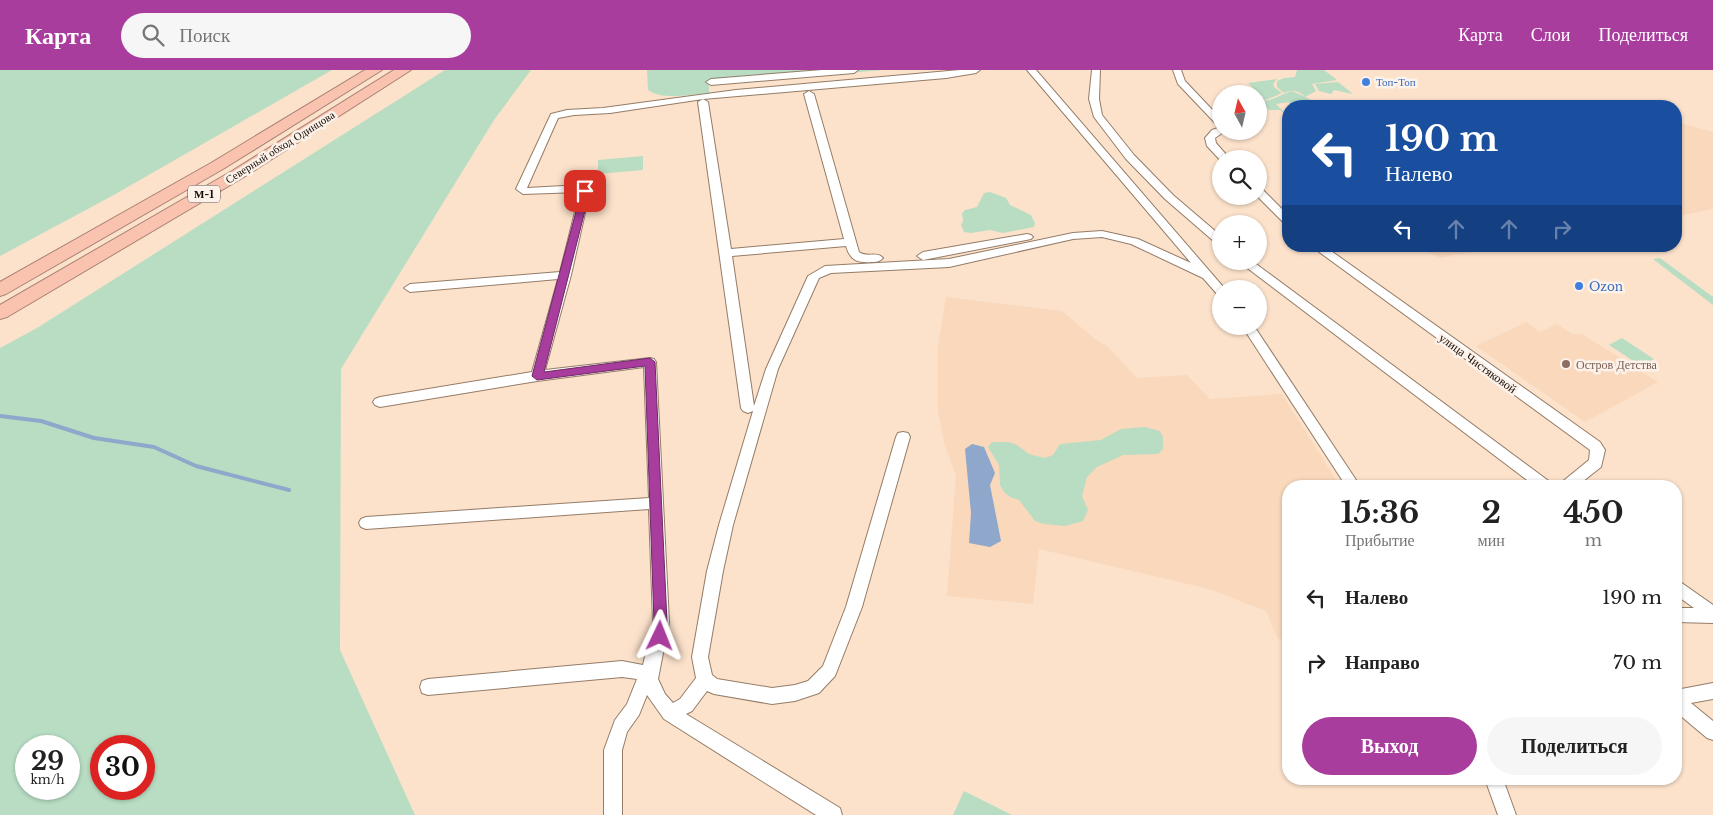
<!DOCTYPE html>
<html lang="ru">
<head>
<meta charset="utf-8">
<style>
	:root { --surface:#fff; --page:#f6f6f6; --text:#222; --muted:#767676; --accent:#a93d9d }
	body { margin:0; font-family:"Libre Baskerville",serif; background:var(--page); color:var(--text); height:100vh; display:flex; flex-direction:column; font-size:19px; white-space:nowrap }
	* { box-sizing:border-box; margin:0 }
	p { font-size:16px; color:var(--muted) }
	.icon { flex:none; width:28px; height:28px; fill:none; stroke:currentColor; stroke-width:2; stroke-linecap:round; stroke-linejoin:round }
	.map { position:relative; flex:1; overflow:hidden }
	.sheet { position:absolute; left:1282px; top:410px; width:400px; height:305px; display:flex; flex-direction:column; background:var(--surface); border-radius:20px; box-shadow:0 1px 4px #0004 }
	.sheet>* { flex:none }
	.hud { position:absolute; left:1282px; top:30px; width:400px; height:152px; border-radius:20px; box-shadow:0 1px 4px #0004; background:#1a4fa0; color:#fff; overflow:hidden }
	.needle { width:32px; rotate:352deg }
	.controls { position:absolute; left:1212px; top:15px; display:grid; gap:10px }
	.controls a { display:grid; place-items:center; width:55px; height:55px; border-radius:50%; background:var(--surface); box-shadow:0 1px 4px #0004; font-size:25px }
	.speed { position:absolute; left:15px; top:665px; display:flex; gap:10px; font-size:25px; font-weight:700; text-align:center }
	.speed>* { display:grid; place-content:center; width:65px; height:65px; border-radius:50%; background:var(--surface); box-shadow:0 1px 4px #0004; line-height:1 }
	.speed small { font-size:12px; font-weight:400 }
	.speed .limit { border:8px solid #d22; background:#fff; color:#111 }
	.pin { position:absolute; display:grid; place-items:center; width:42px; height:42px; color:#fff; margin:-21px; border-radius:10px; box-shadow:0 2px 8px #0006 }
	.me { position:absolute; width:55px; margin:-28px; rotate:2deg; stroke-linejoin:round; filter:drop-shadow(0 0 4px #0008) }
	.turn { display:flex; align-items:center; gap:18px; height:105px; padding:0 20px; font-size:22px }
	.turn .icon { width:65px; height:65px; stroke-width:2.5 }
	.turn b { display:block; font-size:35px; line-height:42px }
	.lanes { display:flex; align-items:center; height:48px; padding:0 20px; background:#0003; justify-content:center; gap:25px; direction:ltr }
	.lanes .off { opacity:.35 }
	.eta { display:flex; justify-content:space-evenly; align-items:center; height:85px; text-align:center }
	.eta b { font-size:30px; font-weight:800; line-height:35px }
	.cta { display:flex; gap:10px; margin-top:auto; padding:10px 20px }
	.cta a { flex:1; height:58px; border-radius:30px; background:var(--accent); color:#fff; font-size:20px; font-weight:800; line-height:58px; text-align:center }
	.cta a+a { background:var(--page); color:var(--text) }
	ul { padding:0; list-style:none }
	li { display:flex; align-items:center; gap:15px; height:65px; padding:0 20px }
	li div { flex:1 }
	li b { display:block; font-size:19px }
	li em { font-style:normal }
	header { display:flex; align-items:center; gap:30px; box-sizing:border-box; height:70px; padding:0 25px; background:var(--accent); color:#fff }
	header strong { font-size:24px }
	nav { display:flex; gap:28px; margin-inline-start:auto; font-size:18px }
	.search { width:350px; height:45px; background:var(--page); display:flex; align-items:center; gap:12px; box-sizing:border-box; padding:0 18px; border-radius:28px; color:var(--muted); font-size:19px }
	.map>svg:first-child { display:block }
	.built { fill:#f9d8bc }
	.green { fill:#b8ddc3; fill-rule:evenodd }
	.water { fill:#8ea7ca }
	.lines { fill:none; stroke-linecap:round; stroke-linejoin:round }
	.stream { stroke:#8ea7ca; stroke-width:4 }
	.minor-casing { stroke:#947c67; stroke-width:2 }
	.highway-casing { stroke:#a98274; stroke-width:2 }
	.minor { fill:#fff; fill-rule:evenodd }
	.highway { fill:#fac3b0; fill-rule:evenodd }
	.route { fill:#a93d9d; stroke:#6e2866 }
	.shop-dot { fill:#3f7fe0; stroke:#fdf2e9; stroke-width:2 }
	.education-dot { fill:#8d6e63; stroke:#fdf2e9; stroke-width:2 }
	.labels { text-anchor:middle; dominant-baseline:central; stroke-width:5; stroke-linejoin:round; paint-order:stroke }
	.far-shop-label { font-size:11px; fill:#366cbe; stroke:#fdf2e9; text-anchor:start }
	.far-street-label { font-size:11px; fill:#130a04; stroke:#fdf2e9 }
	.shield { fill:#fdf2e9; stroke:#595049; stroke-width:1 }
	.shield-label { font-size:11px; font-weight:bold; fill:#130a04 }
	.shop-label { font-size:12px; fill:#366cbe; stroke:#fdf2e9; text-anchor:start }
	.street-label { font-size:12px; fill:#130a04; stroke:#fdf2e9 }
	.education-label { font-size:12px; fill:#785e54; stroke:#fdf2e9; text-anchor:start }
</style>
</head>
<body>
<header>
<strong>Карта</strong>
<div class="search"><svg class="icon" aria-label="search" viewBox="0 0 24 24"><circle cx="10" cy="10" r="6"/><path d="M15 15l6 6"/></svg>Поиск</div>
<nav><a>Карта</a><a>Слои</a><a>Поделиться</a></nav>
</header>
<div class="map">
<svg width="1713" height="745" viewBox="0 0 1713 745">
	<rect width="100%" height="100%" fill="#fce2cb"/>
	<g class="built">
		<polygon points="1676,52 1713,62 1713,139 1683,145 1676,156"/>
		<polygon points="1418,176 1503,176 1439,188"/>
		<polygon points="946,227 1062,241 1095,269 1108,277 1137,308 1187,305 1210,329 1282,324 1340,416 1289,416 1289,569 1278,569 1266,541 1209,519 1039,479 1033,534 947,526 956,405 944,373 938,342 938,276"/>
		<polygon points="1526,252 1540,262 1557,254 1572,264 1582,264 1658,312 1585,352 1476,276"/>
	</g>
	<g class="green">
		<polygon points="0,0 332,0 112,126 0,186"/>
		<path d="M445,0H531L494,50L341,299L340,580L415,745H0V278L37,258ZM26,676H69V719H26ZM101,676H144V719H101Z"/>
		<path d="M647,0H883L709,15V23C692,24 663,31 648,20Z"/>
		<path d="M1297,0H1324L1337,10L1312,14L1316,21L1305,27C1299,20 1292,19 1284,23L1277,17V11L1284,8L1295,7Z"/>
		<polygon points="1277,9 1273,14 1274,17 1282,23 1268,29 1260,31 1259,29 1264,28 1248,13"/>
		<polygon points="1338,12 1353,24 1334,20 1331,24 1319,21 1315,14"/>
		<path d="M1291,21C1302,24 1311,31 1322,36H1293L1289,32L1276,34L1289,47L1280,40H1269L1261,31L1270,30Z"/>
		<polygon points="643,86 643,100 598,104 598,90"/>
		<polygon points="990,122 1006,128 1010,135 1031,145 1035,153 1034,157 1003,163 990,160 971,163 964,162 961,155 963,151 962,143 965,140 977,137 984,123"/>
		<polygon points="1660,188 1713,227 1713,235 1653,189"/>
		<polygon points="1622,268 1654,289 1641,296 1609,275"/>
		<polygon points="1145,357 1160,361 1163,367 1163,379 1158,384 1123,385 1097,397 1087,407 1082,426 1088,440 1083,451 1065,456 1044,454 1035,451 1019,430 1010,427 1004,422 1000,415 999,395 988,377 992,372 1009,372 1017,375 1029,384 1036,386 1045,388 1053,385 1060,374 1101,370 1121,359"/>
		<polygon points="964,721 1012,745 953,745"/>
	</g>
	<polygon class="water" points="972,374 984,377 995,403 990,415 1001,471 990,477 969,473 971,443 965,379"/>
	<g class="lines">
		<polyline class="stream" points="0,346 41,351 94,368 154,377 196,396 289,420"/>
		<g class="minor-casing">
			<g id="minor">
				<polygon points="822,0 858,0 854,3 711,15 706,12 711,9"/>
				<path d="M960,0H980L976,3L946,8L703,29L708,32L731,179L844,169L804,24L809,21L814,24L859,182C867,188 877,181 883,188C879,192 877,192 871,192C857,193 850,190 846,176L732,186L754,336L766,299L808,206L825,196L949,189L1073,163L1102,161L1138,169L1191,193L1027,0H1036L1225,219H1221V225L1217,224L1203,208L1131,174L1102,167L1073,169L949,197L831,203L819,208L778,299L733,455L723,501L708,587L712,605L717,609L772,618L795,615L808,611L823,596L846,537L896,367L898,363L903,362L908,363L910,367L862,537L835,606L819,623L795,631L772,634L714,624L707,621L692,641L686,644L840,738L842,745H816L664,649L647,625L639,645L627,662L622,680V745H604V680L615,650L627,634L637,609L622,607L428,625L422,623L420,617L422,611L428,609L622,591L643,595L653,552L649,439L366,459L361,457L359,453L361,449L366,447L649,428L644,297L537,311L380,337L375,335L373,332L375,329L380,327L532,302L558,209L410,222L404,218L410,214L560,202L580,122L523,124L516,119L551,44L567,40L603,38L736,20ZM703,29L698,32L741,338L743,341L748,343L753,341L719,455L707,501L692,587L696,608L680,629L673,633L665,624L658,609L669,552L656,292L654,289L650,288L545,300L571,205L590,121L582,115L527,118L558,48L574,45L610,43Z"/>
				<polygon points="1092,0 1100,0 1099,29 1102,45 1134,85 1173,125 1221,166 1221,175 1217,174 1165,129 1126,89 1094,47 1089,29"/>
				<polygon points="1173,0 1181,0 1185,11 1221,49 1221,57 1218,56 1178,14"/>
				<polygon points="1221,57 1221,61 1225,61 1215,68 1216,73 1230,89 1221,89 1221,91 1207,76 1205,68 1212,60"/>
				<polygon points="1259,119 1263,120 1289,146 1289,155 1285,154 1257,126"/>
				<polygon points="1027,164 1031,165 1033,167 1031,169 923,190 917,186 923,182"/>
				<polygon points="1311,176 1324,176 1600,372 1605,380 1601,397 1577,416 1560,416 1562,412 1589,390 1590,380"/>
				<polygon points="1238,191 1252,191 1550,412 1552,416 1535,416"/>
				<polygon points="1242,256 1254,256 1360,416 1346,416"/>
				<polygon points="1676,509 1713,535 1713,553 1676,552 1676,538 1694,538 1676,525"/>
				<polygon points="1713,613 1713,629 1691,633 1713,651 1713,670 1707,668 1676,642 1676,620"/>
				<polygon points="1485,709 1503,709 1516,745 1498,745"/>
			</g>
		</g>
		<g class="highway-casing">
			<g id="highway">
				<polygon points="365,0 382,0 223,99 6,224 0,226 0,212 211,93"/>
				<polygon points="394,0 411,0 244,107 7,247 0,249 0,235 232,101"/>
			</g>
		</g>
		<use href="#minor" class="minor"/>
		<use href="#highway" class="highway"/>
	</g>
	<polygon class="route" points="582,119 590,121 544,302 650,288 655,292 667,552 664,570 660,572 655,570 653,566 654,552 645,296 537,310 532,306"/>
	<g class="shop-dot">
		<circle cx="1366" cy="12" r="5"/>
		<circle cx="1579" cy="216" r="5"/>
	</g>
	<circle class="education-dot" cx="1566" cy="294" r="5"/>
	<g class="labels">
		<g class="far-shop-label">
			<text x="1376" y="12">Топ-Топ</text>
		</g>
		<g class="far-street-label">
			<text transform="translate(280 77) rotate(-32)">Северный обход Одинцова</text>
		</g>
		<rect class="shield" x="188" y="115.5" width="32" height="17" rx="4"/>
		<g class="shield-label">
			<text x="204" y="124">М-1</text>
		</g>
		<g class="shop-label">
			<text x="1589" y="216">Ozon</text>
		</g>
		<g class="street-label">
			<text transform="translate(1478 293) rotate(36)">улица Чистяковой</text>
		</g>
		<g class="education-label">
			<text x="1576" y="294">Остров Детства</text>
		</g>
	</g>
</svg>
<div class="controls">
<a><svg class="needle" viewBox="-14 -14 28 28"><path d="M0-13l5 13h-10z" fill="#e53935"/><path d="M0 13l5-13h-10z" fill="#767676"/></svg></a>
<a><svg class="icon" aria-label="search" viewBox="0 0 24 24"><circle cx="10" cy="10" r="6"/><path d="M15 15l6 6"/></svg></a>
<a>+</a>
<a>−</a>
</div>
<div class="speed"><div>29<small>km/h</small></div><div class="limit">30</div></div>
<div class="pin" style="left:585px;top:121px;background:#d93025"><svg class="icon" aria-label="arrive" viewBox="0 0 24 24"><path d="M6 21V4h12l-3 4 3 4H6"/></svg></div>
<svg class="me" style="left:660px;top:566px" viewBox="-20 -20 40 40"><path d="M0-17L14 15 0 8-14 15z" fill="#a93d9d" stroke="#fff" stroke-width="4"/></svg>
<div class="hud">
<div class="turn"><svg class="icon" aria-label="left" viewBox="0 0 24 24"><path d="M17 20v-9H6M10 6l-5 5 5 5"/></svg><div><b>190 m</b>Налево</div></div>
<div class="lanes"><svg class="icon" aria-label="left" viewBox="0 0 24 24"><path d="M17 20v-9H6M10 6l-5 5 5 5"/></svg><svg class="icon off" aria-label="ahead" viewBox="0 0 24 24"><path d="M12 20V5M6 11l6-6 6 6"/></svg><svg class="icon off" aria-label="ahead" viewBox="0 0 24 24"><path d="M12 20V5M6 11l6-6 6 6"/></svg><svg class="icon off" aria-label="right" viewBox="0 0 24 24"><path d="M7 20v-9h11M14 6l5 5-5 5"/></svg></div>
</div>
<section class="sheet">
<div class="eta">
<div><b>15:36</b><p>Прибытие</p></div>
<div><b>2</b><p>мин</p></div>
<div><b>450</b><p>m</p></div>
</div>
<ul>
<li><svg class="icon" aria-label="left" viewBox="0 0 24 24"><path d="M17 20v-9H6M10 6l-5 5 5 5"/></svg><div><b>Налево</b></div><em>190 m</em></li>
<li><svg class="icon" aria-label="right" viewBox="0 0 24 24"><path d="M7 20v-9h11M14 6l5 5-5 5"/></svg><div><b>Направо</b></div><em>70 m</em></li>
</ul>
<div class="cta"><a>Выход</a><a>Поделиться</a></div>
</section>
</div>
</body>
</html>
